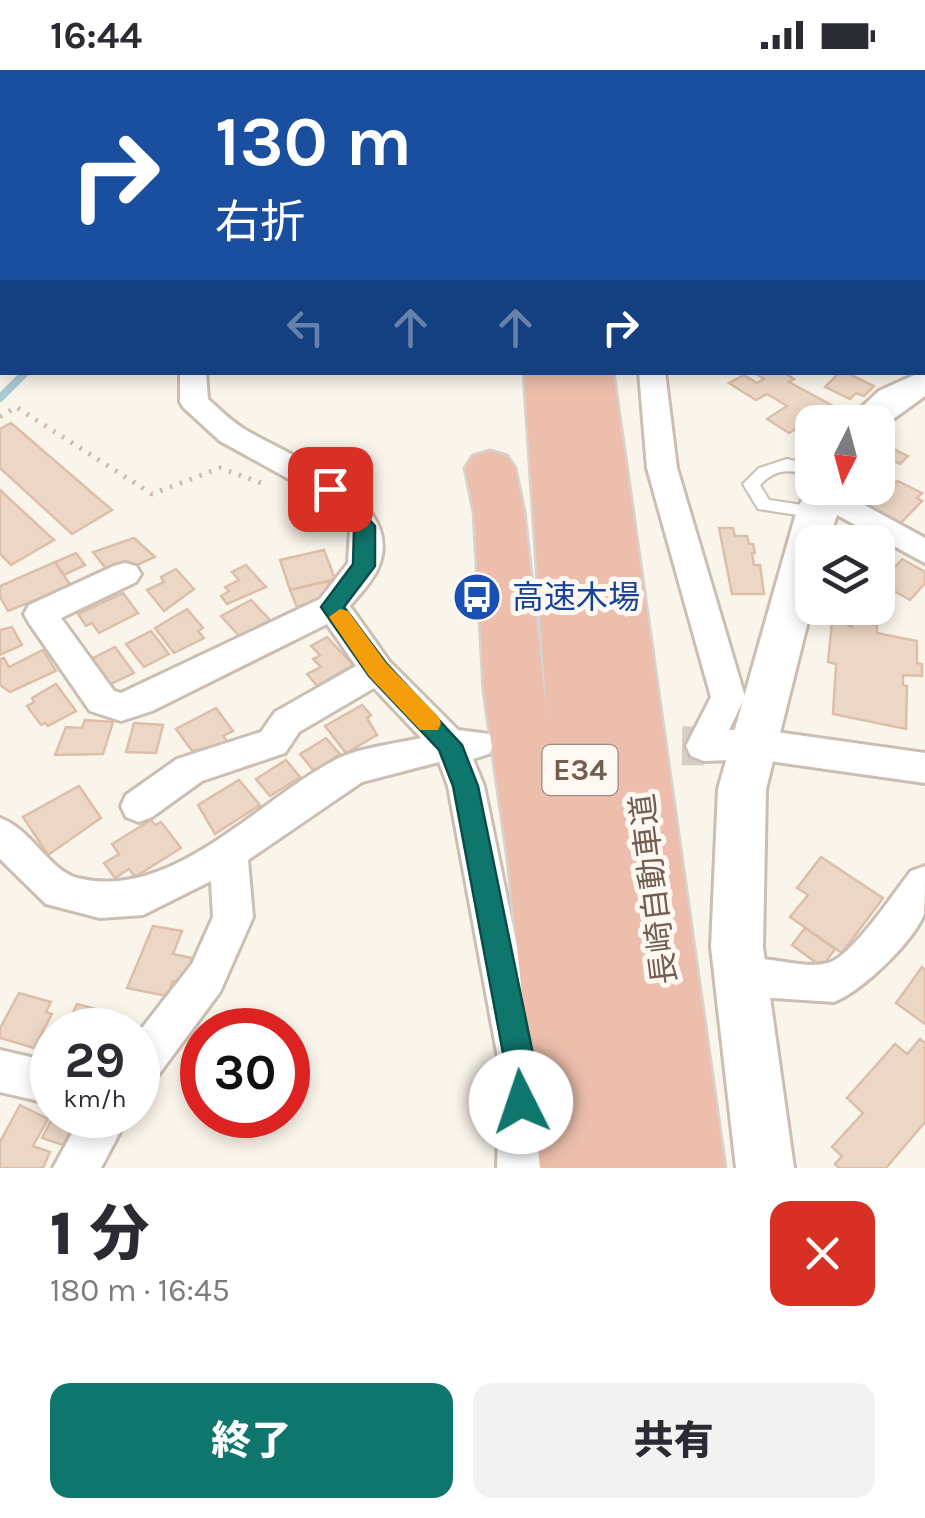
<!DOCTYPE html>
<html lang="ja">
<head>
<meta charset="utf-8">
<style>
	:root { --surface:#fff; --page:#f2f2f3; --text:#2b2b33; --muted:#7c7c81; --accent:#0f766e }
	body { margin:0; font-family:Karla,"Noto Sans JP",sans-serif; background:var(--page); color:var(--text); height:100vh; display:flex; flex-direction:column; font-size:38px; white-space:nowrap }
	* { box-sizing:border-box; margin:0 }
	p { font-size:32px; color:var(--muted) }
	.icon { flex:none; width:55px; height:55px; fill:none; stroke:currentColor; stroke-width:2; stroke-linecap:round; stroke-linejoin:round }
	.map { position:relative; height:1098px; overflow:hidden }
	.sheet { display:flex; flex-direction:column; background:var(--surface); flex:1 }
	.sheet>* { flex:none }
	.banner { position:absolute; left:0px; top:0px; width:925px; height:305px; box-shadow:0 5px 15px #0003; background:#1a4fa0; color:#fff; overflow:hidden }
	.needle { width:65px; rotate:186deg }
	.controls { position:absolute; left:795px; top:335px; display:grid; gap:20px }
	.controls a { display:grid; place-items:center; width:100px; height:100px; border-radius:20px; background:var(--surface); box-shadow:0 5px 15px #0003; font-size:50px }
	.speed { position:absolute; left:30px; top:938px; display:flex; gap:20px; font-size:50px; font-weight:700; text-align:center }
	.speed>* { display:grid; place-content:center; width:130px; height:130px; border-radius:50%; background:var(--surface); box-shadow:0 5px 15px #0003; line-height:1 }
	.speed small { font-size:25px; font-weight:400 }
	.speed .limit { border:15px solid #d22; background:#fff; color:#111 }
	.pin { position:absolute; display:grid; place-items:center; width:85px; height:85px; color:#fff; margin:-42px; border-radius:20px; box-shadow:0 5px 15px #0006 }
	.me { position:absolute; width:110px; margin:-55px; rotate:356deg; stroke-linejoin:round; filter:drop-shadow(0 0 8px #0008) }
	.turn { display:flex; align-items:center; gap:35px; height:210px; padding:0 50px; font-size:45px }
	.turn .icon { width:130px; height:130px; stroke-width:2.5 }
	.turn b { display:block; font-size:70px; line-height:85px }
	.lanes { display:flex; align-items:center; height:95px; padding:0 50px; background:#0003; justify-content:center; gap:50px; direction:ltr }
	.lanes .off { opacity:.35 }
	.round { display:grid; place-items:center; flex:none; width:105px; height:105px; border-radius:20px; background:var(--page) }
	.head { display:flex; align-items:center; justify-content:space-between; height:170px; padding:0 50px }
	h1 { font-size:60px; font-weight:800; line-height:75px }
	.button { display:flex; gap:20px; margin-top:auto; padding:20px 50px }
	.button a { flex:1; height:115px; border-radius:20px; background:var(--accent); color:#fff; font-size:40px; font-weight:800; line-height:115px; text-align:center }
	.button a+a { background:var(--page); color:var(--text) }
	.status { display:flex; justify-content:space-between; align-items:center; height:70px; padding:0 50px; background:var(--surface); direction:ltr }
	.status svg { height:28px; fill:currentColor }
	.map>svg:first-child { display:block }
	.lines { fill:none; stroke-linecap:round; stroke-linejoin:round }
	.stream { stroke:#a9cbd2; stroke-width:8 }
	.building { fill:#ecd7c6; stroke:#ddbea9; stroke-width:2.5 }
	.minor-tunnel { stroke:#d8cfc4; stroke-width:39; stroke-dasharray:39 20; stroke-linecap:butt }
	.service-casing { stroke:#cbbeb2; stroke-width:4 }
	.minor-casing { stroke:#cbbeb2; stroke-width:6 }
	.tertiary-casing { stroke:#cbbeb2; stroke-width:6 }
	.motorway-casing { stroke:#d8d2ce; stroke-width:5 }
	.path { stroke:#d1baa9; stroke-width:5; stroke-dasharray:2.5 8; stroke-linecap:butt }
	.service { fill:#fff; fill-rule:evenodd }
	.minor { fill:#fff; fill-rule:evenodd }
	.tertiary { fill:#fff; fill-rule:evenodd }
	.motorway { fill:#ecbeab; fill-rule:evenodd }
	.motorway-bridge-casing { stroke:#d8d2ce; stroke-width:42; stroke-linecap:butt }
	.motorway-bridge { stroke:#ecbeab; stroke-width:39 }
	.route { fill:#0f766e; stroke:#0a4d48; stroke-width:2.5 }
	.slow { fill:#f59e0b }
	.labels { text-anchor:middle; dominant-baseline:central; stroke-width:10; stroke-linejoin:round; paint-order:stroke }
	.shield { fill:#fdf9f2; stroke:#9c8c81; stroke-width:2.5 }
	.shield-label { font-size:30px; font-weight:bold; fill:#735e51 }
	.transit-label { font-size:32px; fill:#164399; stroke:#fdf9f2; text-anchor:start }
	.street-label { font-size:32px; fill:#735e51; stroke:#fdf9f2 }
</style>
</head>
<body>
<div class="status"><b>16:44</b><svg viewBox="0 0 49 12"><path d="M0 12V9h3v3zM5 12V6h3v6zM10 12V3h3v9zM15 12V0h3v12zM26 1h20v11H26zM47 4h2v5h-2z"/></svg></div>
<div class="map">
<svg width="925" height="1098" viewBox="0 0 925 1098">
	<rect width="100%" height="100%" fill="#faf5eb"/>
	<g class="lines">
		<polyline class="stream" points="0,328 26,302"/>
	</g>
	<g class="building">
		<polygon points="753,302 783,302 794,309 789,312 848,344 836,352 812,352 812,368 797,358 789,363 767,349 787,336 767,324 756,330 729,313 744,305 757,313 764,309"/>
		<polygon points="840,302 845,302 874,316 864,326 856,323 850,329 825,317"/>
		<polygon points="11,353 112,440 72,464 0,398 0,359"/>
		<polygon points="887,376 908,386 900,394 894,391 891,394 881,389 885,386 879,383"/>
		<polygon points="898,411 922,423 917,428 922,431 897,457 866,441 879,420"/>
		<polygon points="0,420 54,470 11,495 0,484"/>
		<polygon points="719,458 733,458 735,466 747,466 749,474 753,474 755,483 752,483 754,495 760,495 764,524 732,524"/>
		<polygon points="134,468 155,487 128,499 123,493 107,500 93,482"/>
		<polygon points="324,480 335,509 290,520 280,490"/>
		<polygon points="76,483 85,495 64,505 55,492"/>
		<polygon points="902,489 925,502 925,513 910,530 878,512 889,492 896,496"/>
		<polygon points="55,492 71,516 8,541 0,527 0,516"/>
		<polygon points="246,495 266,517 227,534 221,526 229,521 225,517 239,510 232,502"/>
		<polygon points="176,499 194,519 164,541 147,520 164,512 161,507"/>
		<polygon points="329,511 324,528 297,537 290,520"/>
		<polygon points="123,523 138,543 99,563 92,553 86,556 78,544"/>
		<polygon points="251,530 270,550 240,567 221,546"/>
		<polygon points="187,539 203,558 198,561 204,568 174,583 155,558"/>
		<polygon points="837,550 852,557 853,551 877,555 877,563 917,571 917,593 922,594 922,606 903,605 903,615 907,616 906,659 833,644 836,594 828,592 832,553"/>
		<polygon points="12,557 22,575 0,585 0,560"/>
		<polygon points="151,561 169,584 144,597 126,574"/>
		<polygon points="327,567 353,595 317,616 307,604 321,597 313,589 320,585 311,576"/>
		<polygon points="115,577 134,603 109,615 91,589"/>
		<polygon points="43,580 56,601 10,622 0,615 0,589 4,588 9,597"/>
		<polygon points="56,614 76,641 48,656 45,653 41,655 27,636 34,632 32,628"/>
		<polygon points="362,635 371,645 367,648 377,665 346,683 325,656"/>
		<polygon points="216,638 233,661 223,666 229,673 207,684 203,679 192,681 176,659"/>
		<polygon points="85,650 113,652 103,684 55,685 66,657 82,658"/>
		<polygon points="134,653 163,655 156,683 126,682"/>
		<polygon points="326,668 340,684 314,701 300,684"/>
		<polygon points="286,690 300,707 270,726 256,709"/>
		<polygon points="239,710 260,735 215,764 198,735"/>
		<polygon points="79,716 101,748 48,785 23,747"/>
		<polygon points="151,750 155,755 161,752 181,778 135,807 129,799 115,808 104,793 119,784 112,774"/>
		<polygon points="821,787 883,828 842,883 790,847 808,825 797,818"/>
		<polygon points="153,856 182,861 173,884 192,888 182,913 173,911 167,926 127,918"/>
		<polygon points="805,858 835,879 822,897 792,875"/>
		<polygon points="922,897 925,900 925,954 896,933"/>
		<polygon points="19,923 51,932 46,942 52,944 34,978 0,968 0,958"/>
		<polygon points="77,934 114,944 107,960 65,960"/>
		<polygon points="920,969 925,973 925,1052 886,1098 839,1098 835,1094 842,1086 832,1077 863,1043 847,1028 895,974 907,984"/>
		<polygon points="20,1035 48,1049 33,1076 50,1082 43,1098 0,1098 0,1072"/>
		<polygon points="54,1045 75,1052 63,1075 42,1068"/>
	</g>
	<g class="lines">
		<polyline class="minor-tunnel" points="623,675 704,676"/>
		<g class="service-casing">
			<g id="service">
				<polygon points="569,0 579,0 580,2 570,2"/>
				<path d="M787,389L812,395V406C790,400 778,397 760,415L769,430L823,438L825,442L823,446L817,448L758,439L743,414L759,398Z"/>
			</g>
		</g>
		<g class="minor-casing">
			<g id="minor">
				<polygon points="674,0 697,0 698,2 676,2"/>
				<polygon points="853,0 879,0 880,2 855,2"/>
				<polygon points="922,15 925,16 925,28 922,28"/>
				<path d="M180,302H206L208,329C219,339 231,351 244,359C288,386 408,428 378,498C372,512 359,525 350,536L389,591L458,660L489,664L494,674L489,684L473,689L484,716L542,999L543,1098H497L500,999L448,716L439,692L362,712L248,790L253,847L220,922L153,1012L138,1018V963L192,894L213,847L211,811L143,845L100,848L46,834L0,789V748C30,758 50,801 77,808C174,832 259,728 339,688C363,677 395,674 421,668L374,618L299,662L285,683L202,711L152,747L139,752L126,747L121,736L126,725L177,689L261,662L275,642L356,596L327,554L152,641L121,651L90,641L29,553L24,544L29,535L114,496L125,493L136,496L141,504L136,512L61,548L114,621L121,623L320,529L348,493L350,459L320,426L220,371L184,338L180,332Z"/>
				<polygon points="639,302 665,302 677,398 745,627 729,660 755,659 925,683 925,713 755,689 704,691 691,686 686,676 711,627 647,398"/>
				<polygon points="815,419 835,419 925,468 925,493 815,433 810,426"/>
				<path d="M925,796C925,809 925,832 924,844C913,872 862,921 834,932L741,926L727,921L721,907L727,893C761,880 797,901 828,893C852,887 895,821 911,801Z"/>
				<polygon points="0,980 52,992 52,1034 0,1022"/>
				<polygon points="82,1045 129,1045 101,1098 53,1098"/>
			</g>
		</g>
		<g class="tertiary-casing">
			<g id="tertiary">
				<polygon points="925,300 925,326 878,360 878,352 846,352 879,321"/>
				<polygon points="812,410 812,418 846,418 828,472 812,472 812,535 766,719 763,877 794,1098 736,1098 711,877 718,719 797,440"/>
			</g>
		</g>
		<g class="motorway-casing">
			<g id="motorway">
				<polygon points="523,0 557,0 558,2 524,2"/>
				<polygon points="593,0 628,0 629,2 595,2"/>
				<polygon points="922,128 925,129 925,153 922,152"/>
				<rect x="922" y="175" width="3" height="25"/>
				<polygon points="524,302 613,302 725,1098 540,1098 508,790 484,621 474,442 465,398 473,386 490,381 507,386 515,398 524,442 547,648"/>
			</g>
		</g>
		<polyline class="path" points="0,347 16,337 152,424 220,398 264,414"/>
		<use href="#service" class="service"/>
		<use href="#minor" class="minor"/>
		<use href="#tertiary" class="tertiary"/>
		<use href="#motorway" class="motorway"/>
		<g class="motorway-bridge-casing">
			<polyline id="motorway-bridge" points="472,0 491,2"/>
		</g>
		<use href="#motorway-bridge" class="motorway-bridge"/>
	</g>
	<polygon class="route" points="330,412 337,414 375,456 375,496 344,537 386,593 462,675 478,716 536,999 536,1032 532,1043 521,1047 510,1043 505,1032 506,999 453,716 439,680 369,606 321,537 353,494 354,458 319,419"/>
	<polygon class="slow" points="340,539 348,541 386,593 438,646 441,653 438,660 420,660 369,606 329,547"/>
	<defs>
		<g id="bus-disc" transform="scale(2.5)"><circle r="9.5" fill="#1a4fb4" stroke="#fdf9f2"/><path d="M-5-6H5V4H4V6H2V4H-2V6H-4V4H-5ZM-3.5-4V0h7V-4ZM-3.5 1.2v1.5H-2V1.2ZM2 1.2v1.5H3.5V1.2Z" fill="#fff"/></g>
	</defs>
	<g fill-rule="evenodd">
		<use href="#bus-disc" x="477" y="527"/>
	</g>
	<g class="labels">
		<rect class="shield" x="542.5" y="675" width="75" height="50" rx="8"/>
		<g class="shield-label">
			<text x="580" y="700">E34</text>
		</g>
		<g class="transit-label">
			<text x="512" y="527">高速木場</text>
		</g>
		<g class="street-label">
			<text transform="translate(654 819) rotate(-97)">長崎自動車道</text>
		</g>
	</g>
</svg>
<div class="controls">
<a><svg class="needle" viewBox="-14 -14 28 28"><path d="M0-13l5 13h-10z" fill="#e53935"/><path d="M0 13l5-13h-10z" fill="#7c7c81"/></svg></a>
<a><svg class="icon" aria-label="layers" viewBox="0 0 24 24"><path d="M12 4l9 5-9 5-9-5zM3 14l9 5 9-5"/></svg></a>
</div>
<div class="speed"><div>29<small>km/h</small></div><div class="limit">30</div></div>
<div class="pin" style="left:330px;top:419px;background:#d93025"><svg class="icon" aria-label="arrive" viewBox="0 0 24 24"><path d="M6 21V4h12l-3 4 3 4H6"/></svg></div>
<svg class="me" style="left:521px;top:1032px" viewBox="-20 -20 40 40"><circle r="19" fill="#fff"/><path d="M0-13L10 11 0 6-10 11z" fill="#0f766e"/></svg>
<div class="banner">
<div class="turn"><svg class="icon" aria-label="right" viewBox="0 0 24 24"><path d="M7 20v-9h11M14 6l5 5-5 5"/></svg><div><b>130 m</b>右折</div></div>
<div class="lanes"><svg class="icon off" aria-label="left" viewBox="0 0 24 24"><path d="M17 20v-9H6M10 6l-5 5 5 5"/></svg><svg class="icon off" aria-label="ahead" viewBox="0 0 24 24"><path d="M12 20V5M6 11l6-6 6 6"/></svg><svg class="icon off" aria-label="ahead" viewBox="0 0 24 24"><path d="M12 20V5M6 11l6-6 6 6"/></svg><svg class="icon" aria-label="right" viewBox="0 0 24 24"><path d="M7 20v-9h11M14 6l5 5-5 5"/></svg></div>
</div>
</div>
<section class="sheet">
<div class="head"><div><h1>1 分</h1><p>180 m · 16:45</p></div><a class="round" style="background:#d93025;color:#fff"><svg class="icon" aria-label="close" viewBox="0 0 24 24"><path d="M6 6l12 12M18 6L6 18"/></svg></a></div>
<div class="button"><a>終了</a><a>共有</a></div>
</section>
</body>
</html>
